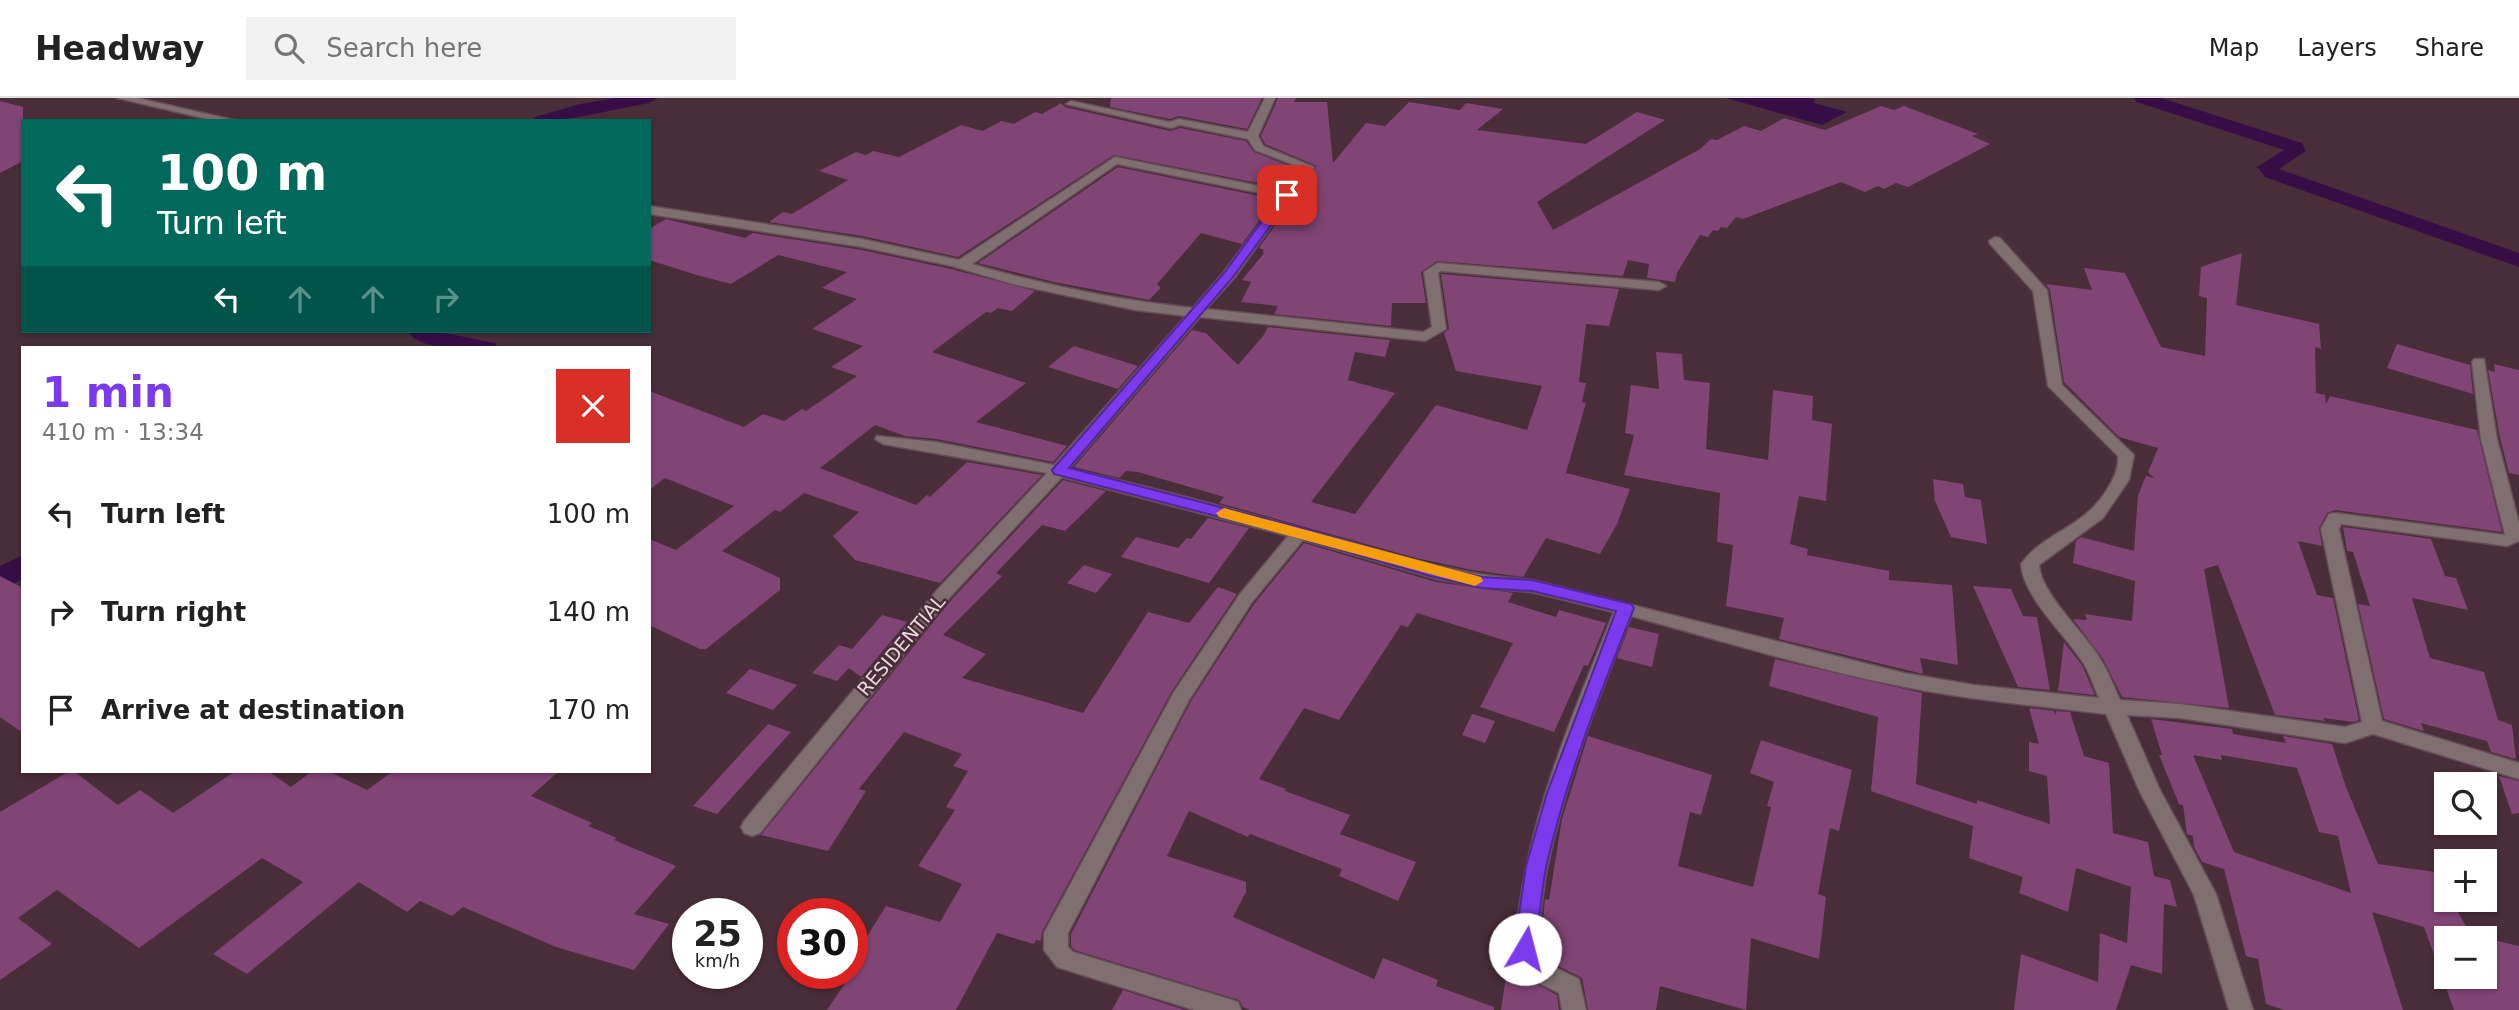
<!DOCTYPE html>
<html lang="en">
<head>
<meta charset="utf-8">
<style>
	:root { --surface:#fff; --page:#f2f2f2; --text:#222; --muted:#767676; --line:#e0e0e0; --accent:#7c3aed }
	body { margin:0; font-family:"DejaVu Sans",sans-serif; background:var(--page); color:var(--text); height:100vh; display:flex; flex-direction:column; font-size:26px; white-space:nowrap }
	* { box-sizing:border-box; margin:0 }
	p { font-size:23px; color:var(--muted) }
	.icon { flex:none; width:38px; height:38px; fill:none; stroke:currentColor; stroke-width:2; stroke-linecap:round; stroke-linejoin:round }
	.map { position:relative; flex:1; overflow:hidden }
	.panel { position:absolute; left:21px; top:248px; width:630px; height:427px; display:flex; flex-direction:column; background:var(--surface); border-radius:0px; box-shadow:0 2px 5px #0004 }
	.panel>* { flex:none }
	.banner { position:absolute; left:21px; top:21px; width:630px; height:214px; border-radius:0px; box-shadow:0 2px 5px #0004; background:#00695c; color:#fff; overflow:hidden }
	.buttons { position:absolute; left:2434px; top:674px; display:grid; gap:14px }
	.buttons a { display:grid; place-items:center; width:63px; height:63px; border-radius:0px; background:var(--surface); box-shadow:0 2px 5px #0004; font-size:35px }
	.speed { position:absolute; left:672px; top:800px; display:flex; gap:14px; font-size:35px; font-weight:700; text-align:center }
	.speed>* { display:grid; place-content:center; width:91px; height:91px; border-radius:50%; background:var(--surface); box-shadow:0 2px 5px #0004; line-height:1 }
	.speed small { font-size:18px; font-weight:400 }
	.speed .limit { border:10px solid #d22; background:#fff; color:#111 }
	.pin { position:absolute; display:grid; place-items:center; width:60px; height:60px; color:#fff; margin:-30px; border-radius:14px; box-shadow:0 4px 10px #0006 }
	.me { position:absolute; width:77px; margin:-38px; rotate:8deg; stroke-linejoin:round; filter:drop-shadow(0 0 5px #0008) }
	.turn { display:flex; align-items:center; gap:24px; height:147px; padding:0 21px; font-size:32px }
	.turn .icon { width:91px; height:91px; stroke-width:2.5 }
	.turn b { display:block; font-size:49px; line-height:60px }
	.lanes { display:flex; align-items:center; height:66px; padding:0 21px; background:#0003; justify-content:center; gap:35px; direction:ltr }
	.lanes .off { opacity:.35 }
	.round { display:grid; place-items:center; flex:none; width:74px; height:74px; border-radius:0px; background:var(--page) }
	.summary { display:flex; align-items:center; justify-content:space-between; height:119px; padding:0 21px }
	h1 { font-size:42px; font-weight:700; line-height:52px; color:var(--accent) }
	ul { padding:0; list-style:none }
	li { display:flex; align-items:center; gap:21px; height:98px; padding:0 21px }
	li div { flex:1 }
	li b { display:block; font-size:26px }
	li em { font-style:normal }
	header { display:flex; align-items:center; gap:42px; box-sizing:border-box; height:98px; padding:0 35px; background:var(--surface); border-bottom:2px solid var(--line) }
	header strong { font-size:33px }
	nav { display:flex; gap:38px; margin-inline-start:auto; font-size:24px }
	.search { width:490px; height:63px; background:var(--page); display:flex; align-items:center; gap:18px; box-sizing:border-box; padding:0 24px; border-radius:0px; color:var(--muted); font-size:26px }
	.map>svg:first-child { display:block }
	.water { fill:#370d46 }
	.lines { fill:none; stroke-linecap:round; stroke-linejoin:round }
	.canal { fill:#370d46; fill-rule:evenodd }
	.building { fill:#804475; fill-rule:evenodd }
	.minor-casing { stroke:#664c57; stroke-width:3 }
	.minor { fill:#7f6f70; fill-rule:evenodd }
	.route { fill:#7c3aed; stroke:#51269a; stroke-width:2 }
	.slow { fill:#f59e0b }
	.labels { text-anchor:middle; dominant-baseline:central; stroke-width:5; stroke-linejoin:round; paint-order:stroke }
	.street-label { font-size:19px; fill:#ecd9e0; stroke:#492d39 }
</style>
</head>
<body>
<header>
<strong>Headway</strong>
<div class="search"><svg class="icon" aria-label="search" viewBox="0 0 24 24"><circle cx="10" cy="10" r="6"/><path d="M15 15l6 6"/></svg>Search here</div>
<nav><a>Map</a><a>Layers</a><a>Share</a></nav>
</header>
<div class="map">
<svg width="2519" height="912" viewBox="0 0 2519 912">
	<rect width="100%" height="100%" fill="#492d39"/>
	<polygon class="water" points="1726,0 1809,0 1815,1 1814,5 1847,14 1822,27"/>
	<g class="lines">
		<g class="canal">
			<path d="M615,0H658L649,5C610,12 572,23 533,23L535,19L580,6Z"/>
			<polygon points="2134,0 2161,0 2302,45 2306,53 2279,71 2519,155 2519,169 2265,79 2257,69 2284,52 2137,4"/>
			<path d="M407,233H434L495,245L498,250C474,251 422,255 407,233Z"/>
			<polygon points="23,457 23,481 0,491 0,468"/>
		</g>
	</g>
	<g class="building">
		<polygon points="1111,0 1262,0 1247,31 1179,18 1170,21 1110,9"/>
		<polygon points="1278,0 1296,0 1294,4 1327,4 1333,65 1366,25 1385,28 1409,4 1460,12 1466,5 1503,11 1477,32 1586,46 1637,14 1665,22 1537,104 1553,132 1700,51 1711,41 1717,42 1744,28 1761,33 1784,20 1825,32 1881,8 1894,12 1904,8 1978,36 1972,38 1990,46 1908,89 1896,85 1884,91 1878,88 1865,94 1841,84 1743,121 1736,119 1727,130 1721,129 1718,133 1713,132 1708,139 1700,137 1677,175 1675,184 1647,180 1649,166 1628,162 1623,178 1437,163 1421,174 1426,205 1392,205 1391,228 1274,216 1278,208 1241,204 1251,184 1242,182 1264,155 1262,154 1264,152 1259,150 1317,68 1265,46 1261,38"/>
		<polygon points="0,3 23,9 23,63 0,75"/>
		<polygon points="1061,5 1065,9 1170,33 1180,30 1246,43 1254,54 1297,71 1283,90 1114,57 958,159 862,138 769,124 783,114 792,116 848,82 819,73 856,54 866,57 873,53 899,59 961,27 983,33 1001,23 1014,26 1035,14 1042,16"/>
		<polygon points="1118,69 1275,101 1242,146 1201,135 1157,186 1161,190 1149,202 1054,184 978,165"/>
		<polygon points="666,121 745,140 753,135 862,152 951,171 1035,193 1012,213 998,210 991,215 986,214 932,254 1026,285 976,324 1067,348 1053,364 936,341 905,338 875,327 820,370 916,407 927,397 930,399 967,364 1042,377 940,485 855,462 833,438 859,414 804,395 780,414 775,412 722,453 780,480 780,492 706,551 700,551 649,527 649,441 676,452 734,408 665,380 649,392 649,293 744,329 763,316 784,323 802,311 806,313 857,278 831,269 863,248 812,231 857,201 822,190 847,174 778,157 731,186 697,177 649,162 649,131"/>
		<polygon points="2242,155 2236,207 2319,226 2321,251 2315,249 2316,295 2325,297 2326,306 2330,298 2477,332 2502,434 2335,412 2327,415 2319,430 2322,448 2298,443 2317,497 2333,500 2359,622 2354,624 2323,620 2325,623 2275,617 2218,467 2204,471 2229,610 2122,599 2103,561 2073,521 2087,522 2085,516 2132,523 2135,483 2073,465 2076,443 2081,439 2134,453 2138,397 2146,378 2154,380 2148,374 2158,350 2119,339 2064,284 2050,192 2046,186 2092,192 2084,170 2125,175 2161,249 2205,258 2207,200 2199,198 2201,169"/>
		<polygon points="1441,176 1619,191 1609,228 1586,226 1579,284 1586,285 1582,304 1586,305 1566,375 1630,391 1617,426 1600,456 1546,440 1523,479 1472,472 1416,460 1219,405 1224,399 1138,374 1126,373 1119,380 1074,369 1192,232 1206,235 1238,267 1263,238 1268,229 1390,242 1385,259 1355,254 1348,282 1395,295 1311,404 1355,416 1436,307 1527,332 1542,288 1456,273 1444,235 1449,231"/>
		<polygon points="2397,246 2470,267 2473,296 2387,270"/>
		<polygon points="1074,248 1138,268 1118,291 1048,269"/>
		<polygon points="1656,254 1682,256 1684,282 1710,285 1706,351 1768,362 1773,292 1813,298 1812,322 1832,326 1826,403 1799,398 1790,446 1808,451 1807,457 1889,473 1889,482 1952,487 1958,567 1920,560 1923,576 1779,541 1784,520 1726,508 1733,447 1717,444 1720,395 1624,377 1634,337 1625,335 1631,287 1659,291"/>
		<polygon points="2494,266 2519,272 2519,377 2509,375 2500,340 2488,272 2495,274"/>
		<polygon points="1933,381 1963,386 1965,399 1981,402 1987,446 1951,439 1935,403"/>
		<polygon points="1063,382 1106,393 1065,433 1042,427 996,475 1002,478 943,537 986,556 962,580 1083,615 1148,514 1189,525 1218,489 1237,496 1172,593 1042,834 1041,843 1036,842 1034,846 997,835 956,912 827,912 852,875 862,857 856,856 886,808 940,824 962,786 918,768 955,712 946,709 968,673 953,668 962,656 904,634 859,691 866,693 828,753 761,737 952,501"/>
		<polygon points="1208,420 1249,430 1209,485 1121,459 1136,439 1178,450 1187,440 1191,441"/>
		<polygon points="2343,429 2431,441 2445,478 2456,480 2468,512 2412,500 2430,560 2484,574 2498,622 2512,627 2516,661 2491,654 2487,643 2421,625 2424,633 2384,621 2358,506 2370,508 2353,454 2347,453"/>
		<polygon points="1304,445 1436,484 1513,495 1508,504 1556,519 1559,512 1606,525 1588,568 1584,567 1554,634 1480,609 1513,545 1417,515 1408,529 1401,527 1339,622 1304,610 1259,681 1286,691 1285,693 1350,717 1340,736 1416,764 1398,803 1339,778 1342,771 1250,736 1248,739 1189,713 1167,758 1246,784 1246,794 1233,819 1374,881 1383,860 1438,882 1436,888 1494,909 1494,912 1250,912 1243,909 1239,902 1074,852 1071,848 1071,836 1191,603 1254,506"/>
		<polygon points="1084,467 1112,476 1096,495 1067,485"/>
		<polygon points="0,478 23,490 23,635 0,619"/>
		<polygon points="1973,488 2011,491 2023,518 2037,519 2050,592 2018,589"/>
		<polygon points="882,517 907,524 861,579 849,570 837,583 812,575 839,547 852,551"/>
		<polygon points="1629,529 1659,536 1652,569 1617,560"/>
		<polygon points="2064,544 2082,567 2095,597 2058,593"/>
		<polygon points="1775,561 1922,595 1916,686 1977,706 1977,702 2050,726 2047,678 2029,673 2029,644 2039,646 2029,610 2054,613 2055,618 2056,613 2070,614 2084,658 2109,665 2113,735 2148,744 2154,778 2170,782 2177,809 2164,806 2162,876 2131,867 2116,912 2014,912 2021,856 2098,884 2100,835 2127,845 2131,789 2076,770 2068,814 2019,795 2023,779 1969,760 1973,728 1871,693 1878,619 1769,588"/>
		<polygon points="750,571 797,587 773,612 726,595"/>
		<polygon points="1472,616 1495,623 1485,645 1462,637"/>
		<path d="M2151,621L2232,631L2233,636L2286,645L2283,638L2332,646L2346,689L2378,766L2435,774L2446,794V802H2451L2471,837L2483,840H2446V878H2485V840L2519,848V912H2454L2424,829L2372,814L2403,912H2284L2266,906L2258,861L2246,858L2224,771L2202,764L2194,749L2193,738L2187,736L2183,707L2179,706L2159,657H2162ZM2193,657L2222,662L2221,657L2297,670L2319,734L2338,738L2351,795L2234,754Z"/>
		<polygon points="768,626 791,634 717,716 693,708"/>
		<polygon points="1588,638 1712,677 1701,717 1690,714 1678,768 1753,789 1771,709 1767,708 1774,684 1750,675 1761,642 1852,672 1839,733 1830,730 1818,796 1826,799 1819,861 1751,840 1746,912 1660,888 1656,912 1588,912 1582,880 1544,861 1540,851 1545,801 1549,802 1562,721"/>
		<polygon points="68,674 75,674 118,707 140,692 173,715 234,674 269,674 291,689 311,674 330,674 367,692 392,674 558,674 531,698 592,725 588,728 617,740 614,742 676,768 634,816 669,826 634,872 556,849 463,809 452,818 420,803 407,814 359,784 247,876 213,856 303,784 262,760 139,850 57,792 18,820 52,846 0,882 0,714"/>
		<polygon points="2499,678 2519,683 2519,715 2512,716"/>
		<polygon points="1506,879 1530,882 1557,897 1559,912 1501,912"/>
		<polygon points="1123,892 1185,912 1112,912"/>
	</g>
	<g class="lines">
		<g class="minor-casing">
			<g id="minor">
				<polygon points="117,0 137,0 238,23 216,23"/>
				<path d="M1265,0H1275L1258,38L1263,48L1314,69L1234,180L1206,211L1423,234L1432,229L1424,174L1438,165L1659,184L1666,188L1659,192L1441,173L1438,175L1446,231L1425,243L1200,219L1069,371C1147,388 1225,409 1303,431C1382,452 1448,477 1532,482L1904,575L1974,587L2099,600C2094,589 2090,576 2084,566C2065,536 2023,499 2021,466C2043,434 2084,431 2108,390C2114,380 2119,370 2118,358L2048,288L2033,193L1990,146L1989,143L1995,139L2000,140L2047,192L2062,287L2134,357L2129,382L2103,420L2039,467C2041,496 2085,535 2101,562C2109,575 2114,589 2120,602L2180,606L2345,629L2362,624L2321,431L2329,416L2335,415L2505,437L2481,341L2472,264L2474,261H2484L2497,341L2519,425V443L2507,448L2341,426L2339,431L2382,623L2519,665V681L2373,636L2345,645L2180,620L2127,617L2160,692L2216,796L2253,912H2229L2194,797L2139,692L2106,616C2039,608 1971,602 1905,589C1813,571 1722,543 1631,518C1599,599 1566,681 1548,766C1542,794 1540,823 1537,851L1542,863L1579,881L1586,912H1562L1559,895C1536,883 1523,881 1515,854C1511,843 1517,824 1519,812C1533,708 1575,610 1614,514L1532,494L1484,490L1437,481L1303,442L1252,504L1189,602L1068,835V849L1073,854L1229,901L1238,904L1241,912H1194L1057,869L1044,852V835L1174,594L1240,496L1288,438L1062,379L950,499L760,735L752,738L744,735L741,729L744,723L938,491L1047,375L883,346L875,341L877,338L936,344L1054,367L1186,218L1135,212L1013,186L952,168L862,149L649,116V108L862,141L959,162L1115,59L1284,93L1301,70L1255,52L1248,41L1180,27L1171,30L1066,6L1071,3L1170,24L1179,21L1248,34ZM1117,66L1280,99L1224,174L1193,210C1118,202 1044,187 972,166Z"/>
			</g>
		</g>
		<use href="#minor" class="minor"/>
	</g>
	<path class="route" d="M1283,94L1293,97L1233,179L1069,370L1305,431L1432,468L1482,479L1532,482L1631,506L1634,510C1601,593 1567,678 1547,765C1541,793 1539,823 1536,851L1533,857L1525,860L1517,857L1514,851L1526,768L1547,695L1616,513L1532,493L1482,490L1430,478L1293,438L1054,376L1052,372L1225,174Z"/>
	<polygon class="slow" points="1224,410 1481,479 1483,483 1475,488 1219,419 1216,415"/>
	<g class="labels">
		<g class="street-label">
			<text transform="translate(901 547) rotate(-50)">RESIDENTIAL</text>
		</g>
	</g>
</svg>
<div class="buttons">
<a><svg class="icon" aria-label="search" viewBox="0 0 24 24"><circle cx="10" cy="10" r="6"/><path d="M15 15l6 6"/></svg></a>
<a>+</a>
<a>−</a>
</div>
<div class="speed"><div>25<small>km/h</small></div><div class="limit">30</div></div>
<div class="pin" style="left:1287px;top:97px;background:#d93025"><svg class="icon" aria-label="arrive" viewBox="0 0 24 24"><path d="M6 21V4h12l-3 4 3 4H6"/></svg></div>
<svg class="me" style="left:1525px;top:851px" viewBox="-20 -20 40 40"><circle r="19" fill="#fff"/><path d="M0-13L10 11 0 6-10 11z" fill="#7c3aed"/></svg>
<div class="banner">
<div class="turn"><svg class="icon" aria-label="left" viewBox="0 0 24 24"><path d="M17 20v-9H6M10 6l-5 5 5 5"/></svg><div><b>100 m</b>Turn left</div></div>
<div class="lanes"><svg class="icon" aria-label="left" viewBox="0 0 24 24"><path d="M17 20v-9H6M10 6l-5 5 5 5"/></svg><svg class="icon off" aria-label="ahead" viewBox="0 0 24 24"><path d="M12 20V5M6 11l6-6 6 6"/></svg><svg class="icon off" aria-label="ahead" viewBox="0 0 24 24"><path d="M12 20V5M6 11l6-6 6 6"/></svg><svg class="icon off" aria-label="right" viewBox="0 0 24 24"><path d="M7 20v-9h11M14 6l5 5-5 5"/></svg></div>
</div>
<section class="panel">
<div class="summary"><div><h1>1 min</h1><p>410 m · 13:34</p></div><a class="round" style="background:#d93025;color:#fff"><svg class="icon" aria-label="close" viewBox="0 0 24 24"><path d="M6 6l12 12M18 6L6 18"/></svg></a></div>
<ul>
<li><svg class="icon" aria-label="left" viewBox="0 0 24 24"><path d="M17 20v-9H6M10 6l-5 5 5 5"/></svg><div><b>Turn left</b></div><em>100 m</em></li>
<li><svg class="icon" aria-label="right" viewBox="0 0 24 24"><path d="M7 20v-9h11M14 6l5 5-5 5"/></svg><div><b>Turn right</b></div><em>140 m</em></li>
<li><svg class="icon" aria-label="arrive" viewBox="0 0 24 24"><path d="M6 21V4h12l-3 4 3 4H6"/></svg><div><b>Arrive at destination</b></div><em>170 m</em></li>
</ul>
</section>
</div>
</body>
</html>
